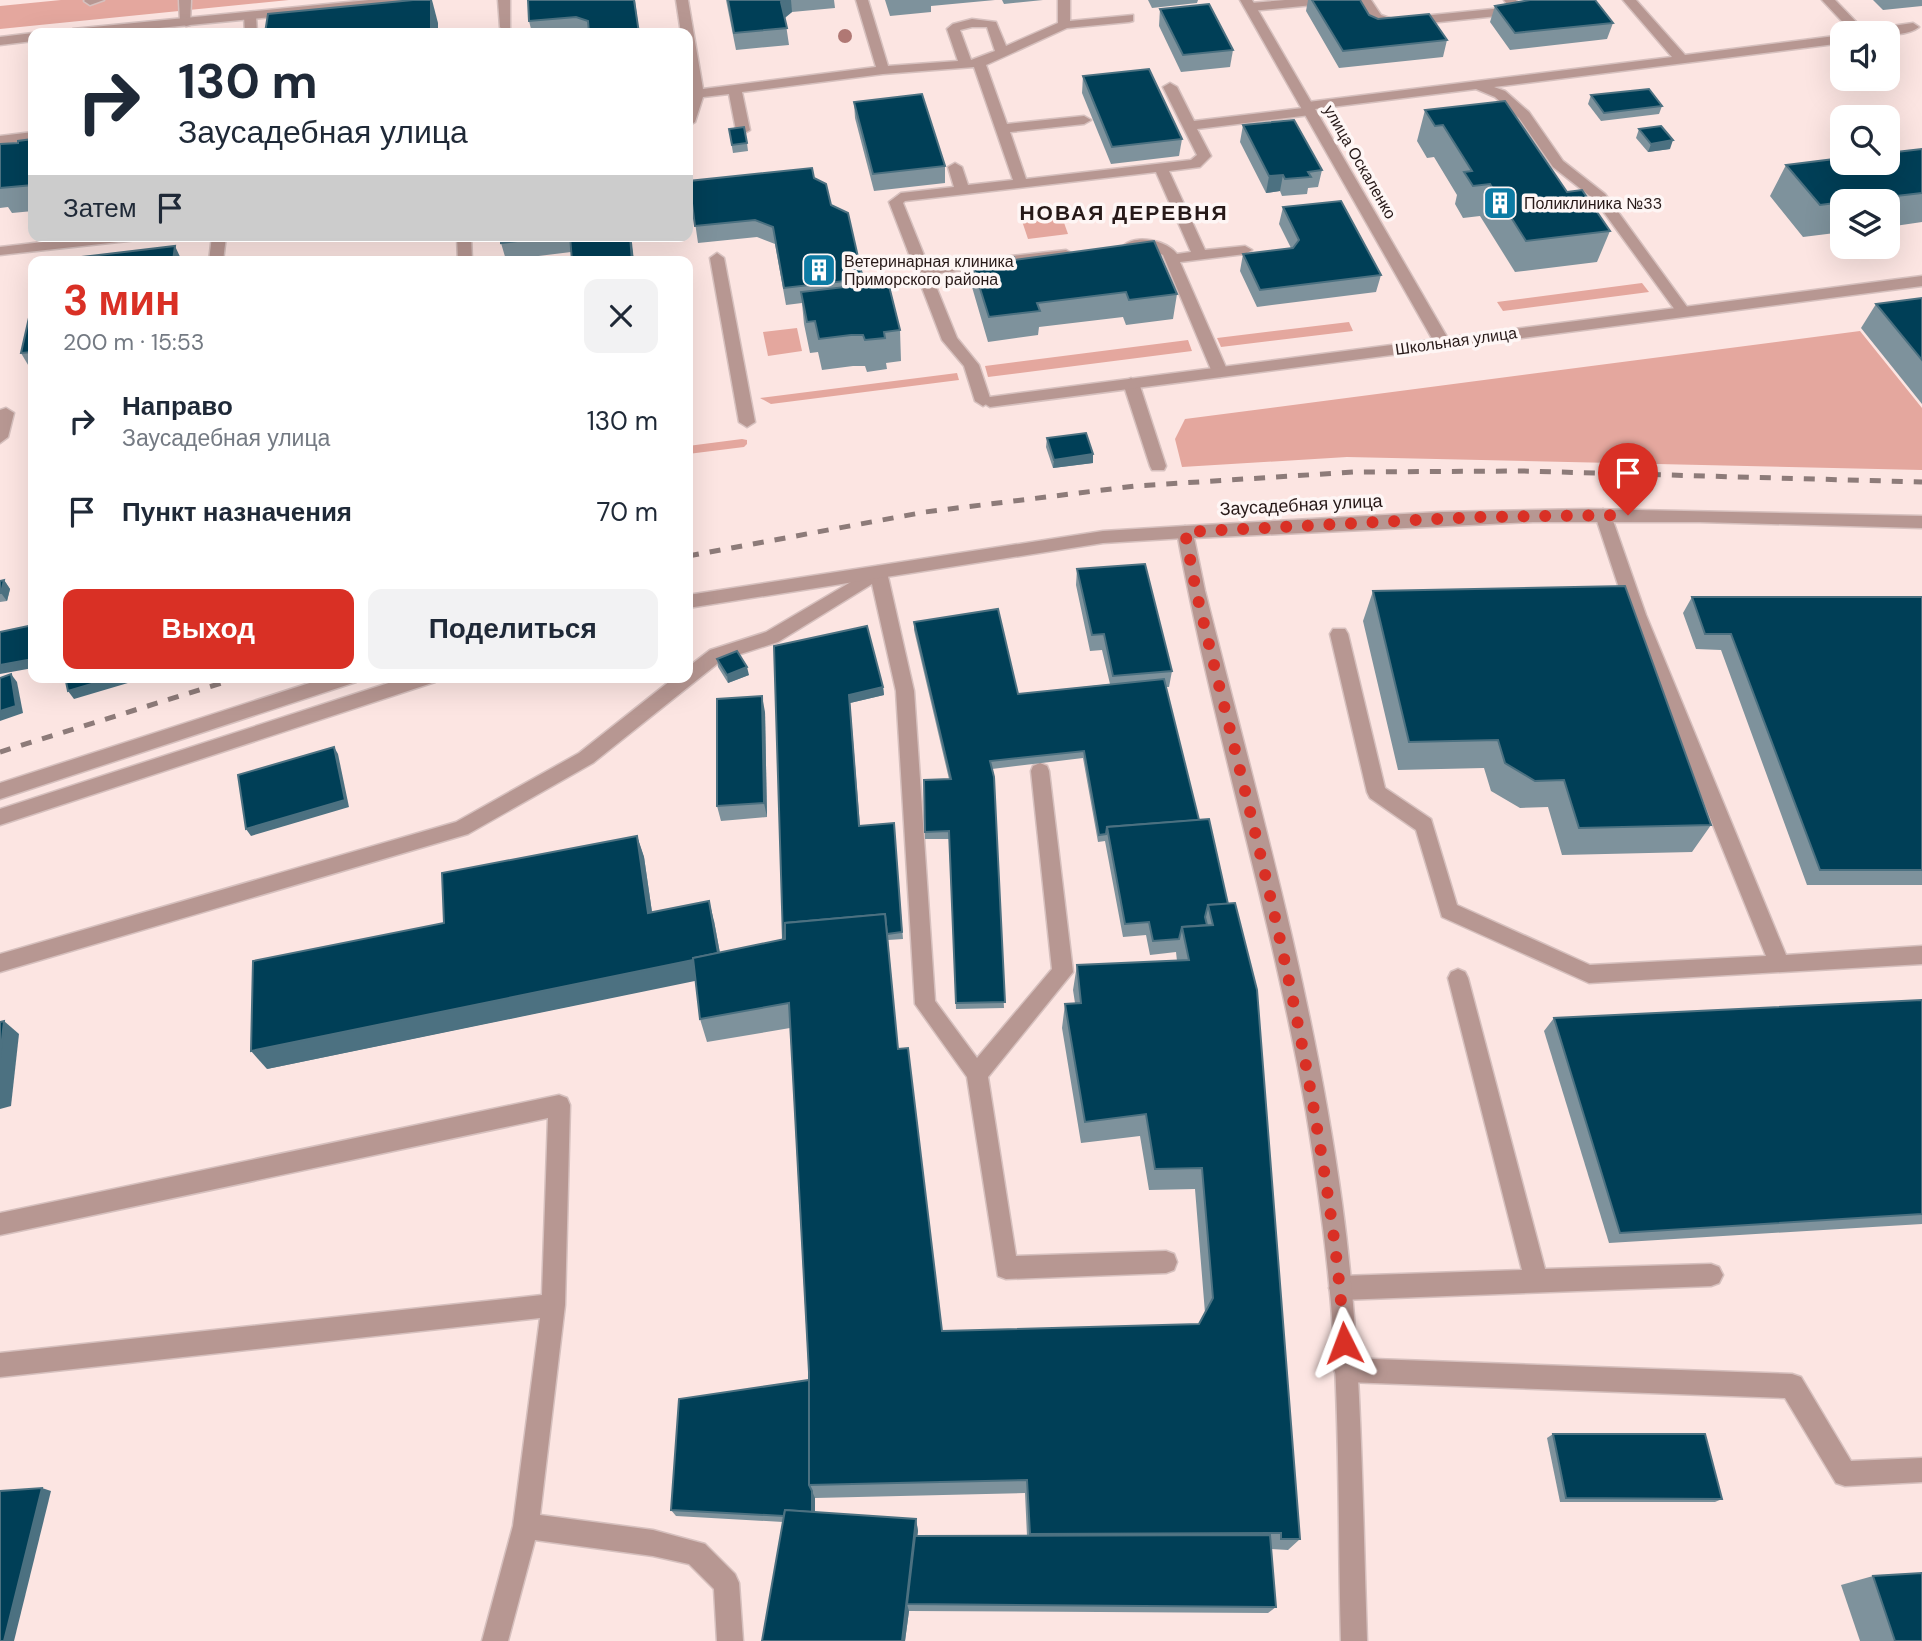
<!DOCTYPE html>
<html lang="ru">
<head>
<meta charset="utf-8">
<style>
	:root { --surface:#fff; --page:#f2f2f3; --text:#1f2937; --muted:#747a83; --accent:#d93025 }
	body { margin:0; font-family:"DM Sans",sans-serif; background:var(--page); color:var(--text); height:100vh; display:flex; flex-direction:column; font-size:26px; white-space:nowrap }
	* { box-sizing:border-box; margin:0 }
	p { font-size:23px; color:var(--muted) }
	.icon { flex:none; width:38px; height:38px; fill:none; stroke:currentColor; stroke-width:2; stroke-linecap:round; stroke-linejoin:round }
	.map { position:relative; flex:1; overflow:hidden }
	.panel { position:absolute; left:28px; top:256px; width:665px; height:427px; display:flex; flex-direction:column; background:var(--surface); border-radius:14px; box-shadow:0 7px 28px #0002 }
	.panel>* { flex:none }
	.hud { position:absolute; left:28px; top:28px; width:665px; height:214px; border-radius:14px; box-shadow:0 7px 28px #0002; background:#fff; color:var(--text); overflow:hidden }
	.fabs { position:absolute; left:1830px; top:21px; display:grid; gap:14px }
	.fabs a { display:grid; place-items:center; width:70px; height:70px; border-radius:14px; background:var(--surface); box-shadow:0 7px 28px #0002; font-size:35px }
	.pin { position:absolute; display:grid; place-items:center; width:60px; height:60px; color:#fff; margin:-72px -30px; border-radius:50% 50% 50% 0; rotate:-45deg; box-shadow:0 0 7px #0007 }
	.pin .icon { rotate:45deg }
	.me { position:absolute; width:77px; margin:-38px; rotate:357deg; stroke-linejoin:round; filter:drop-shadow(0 0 5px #0008) }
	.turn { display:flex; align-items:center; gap:24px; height:147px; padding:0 35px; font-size:32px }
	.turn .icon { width:91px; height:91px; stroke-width:2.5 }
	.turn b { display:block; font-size:49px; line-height:60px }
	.then { display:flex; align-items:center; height:66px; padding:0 35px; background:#0003; gap:14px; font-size:26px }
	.round { display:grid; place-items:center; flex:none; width:74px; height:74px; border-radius:14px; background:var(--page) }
	.headline { display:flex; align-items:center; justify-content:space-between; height:119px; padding:0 35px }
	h1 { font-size:42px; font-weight:700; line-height:52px; color:var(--accent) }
	.cta { display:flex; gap:14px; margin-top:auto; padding:14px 35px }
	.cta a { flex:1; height:80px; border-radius:14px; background:var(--accent); color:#fff; font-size:28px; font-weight:700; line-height:80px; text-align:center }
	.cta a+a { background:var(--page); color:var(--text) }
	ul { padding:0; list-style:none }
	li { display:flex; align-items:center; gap:21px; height:91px; padding:0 35px }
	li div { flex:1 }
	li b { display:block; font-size:26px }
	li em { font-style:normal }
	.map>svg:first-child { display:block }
	.green { fill:#e4a79e }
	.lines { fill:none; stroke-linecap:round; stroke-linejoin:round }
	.service-casing { stroke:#d6c0be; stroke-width:3 }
	.minor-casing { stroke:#d6c0be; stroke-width:3 }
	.tertiary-casing { stroke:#d6c0be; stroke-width:3 }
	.service { fill:#b79792; fill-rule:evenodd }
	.minor { fill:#b79792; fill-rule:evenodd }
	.tertiary { fill:#b79792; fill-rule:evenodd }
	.rail { stroke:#8d7b79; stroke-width:5; stroke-dasharray:11 11; stroke-linecap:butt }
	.tree { fill:#b07874 }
	.wall { fill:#7e929c; fill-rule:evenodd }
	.shaded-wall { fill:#4c7181 }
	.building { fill:#003f57; stroke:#4c7181; stroke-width:2 }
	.route { stroke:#d93025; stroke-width:12; stroke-dasharray:0 21.6 }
	.labels { text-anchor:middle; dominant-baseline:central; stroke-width:7; stroke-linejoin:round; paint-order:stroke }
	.far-street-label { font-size:16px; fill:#271918; stroke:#fef6f5 }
	.far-poi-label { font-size:16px; fill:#271918; stroke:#fef6f5; text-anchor:start }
	.street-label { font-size:18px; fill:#271918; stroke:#fef6f5 }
	.far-district-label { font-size:21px; font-weight:bold; letter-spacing:2px; fill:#271918; stroke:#fef6f5 }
</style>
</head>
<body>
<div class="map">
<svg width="1922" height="1641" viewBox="0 0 1922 1641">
	<rect width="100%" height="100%" fill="#fce5e2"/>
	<g class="green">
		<polygon points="61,0 289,0 0,29 0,6"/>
		<polygon points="1062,217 1068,234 1028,239 1022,221"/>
		<polygon points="1642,283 1649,292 1503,311 1497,302"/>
		<polygon points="1349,322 1353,331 1221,347 1217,338"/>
		<polygon points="797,328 802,351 768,356 763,332"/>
		<polygon points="1860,331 1922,408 1922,470 1347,457 1182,467 1175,439 1185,419"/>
		<polygon points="1188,340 1192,351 988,377 985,366"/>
		<polygon points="957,373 959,380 771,404 760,398"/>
		<polygon points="742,439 747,440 747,444 744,447 688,454 688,446"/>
	</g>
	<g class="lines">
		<g class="service-casing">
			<g id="service">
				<polygon points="104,0 90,5 84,1 85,0"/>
				<polygon points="179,0 191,0 190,25 186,26 180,22"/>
				<polygon points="498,0 510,0 510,30 502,30 500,27"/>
				<path d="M676,0H688L703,89L876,67L856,0H868L888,66L958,61L947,29L953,24L972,19L996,22L1006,46L1058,23V0H1070V21L1133,15V21L1129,22L1067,28L986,65L1007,124L1084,116L1091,120L1084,124L1010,132L1026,179L1191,160L1197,155L1163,87L1170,83L1177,87L1194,121L1303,108V103L1308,102L1672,57L1623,0H1636L1685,55L1843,35V43L1494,87L1505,91L1529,112L1563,161L1605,194L1690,311L1683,316L1678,314L1595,200L1553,167L1519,118L1495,97L1476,89L1315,109V114L1310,115L1197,129L1211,156L1200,167L1169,171L1205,250L1245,246L1252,250L1245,254L1180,262L1228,372L1220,377L1212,372L1163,255C1150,247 1133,255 1123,246C1136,234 1166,240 1177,254L1191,252L1156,172L905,201L903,203L928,265L1066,250L1073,254L1066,258L931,274L957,338L979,365L991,401L983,406L975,401L964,366L942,340L889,202L901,193L954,187L948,167L955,163L962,167L968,185L1013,180L974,67L883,74L742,92L750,130L743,134L736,130L729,94L703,97L695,122L688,126L690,94L688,33H681ZM972,27H987L995,51L971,60L960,30Z"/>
				<polygon points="1285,0 1329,0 1323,4 1251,11 1245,7 1251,3"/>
				<polygon points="1359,0 1371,0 1381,15 1392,19 1503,8 1507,4 1504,0 1516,0 1519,4 1507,15 1391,27 1373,21"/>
				<path d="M1822,0H1835L1864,30L1913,23L1919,27C1904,39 1872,33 1853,33Z"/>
				<polygon points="250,12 256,16 257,33 245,33 244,16"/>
				<polygon points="33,132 33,140 0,144 0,136"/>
				<polygon points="94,236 144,236 137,240 0,255 0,247"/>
				<polygon points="212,236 226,236 223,261 209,261"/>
				<polygon points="457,236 471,236 472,261 458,261"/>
				<polygon points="717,253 724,258 755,422 747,427 739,422 710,258"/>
				<polygon points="1131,378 1139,383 1166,466 1164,470 1152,470 1150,466 1123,383"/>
				<polygon points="6,408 14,413 8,437 0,443 0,410"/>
				<polygon points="1603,509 1611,515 1646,615 1786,955 1922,946 1922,964 1589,983 1442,917 1416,830 1370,798 1367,792 1330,634 1333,629 1345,629 1348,634 1385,788 1431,819 1457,905 1590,965 1766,956 1628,615 1595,515"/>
				<polygon points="878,566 884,568 887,572 914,691 935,1001 977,1058 1052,969 1031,771 1033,766 1040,763 1047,766 1049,771 1073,972 988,1077 1016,1256 1166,1251 1174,1254 1177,1262 1174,1270 1166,1273 1006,1279 998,1276 967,1077 915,1004 896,691 872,584 778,642 722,660 593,763 468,834 0,972 0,954 456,822 579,753 675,677 688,677 688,667 710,650 766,632"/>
				<polygon points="328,677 359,677 356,682 0,799 0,783"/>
				<polygon points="407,677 438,677 435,682 0,825 0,809"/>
				<polygon points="1458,969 1465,972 1468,978 1545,1269 1711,1264 1719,1267 1723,1275 1719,1283 1711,1286 1341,1300 1333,1296 1329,1288 1333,1280 1341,1276 1522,1270 1448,978 1451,972"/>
				<polygon points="559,1095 567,1098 570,1105 565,1305 540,1515 653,1530 705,1544 735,1574 739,1583 743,1641 717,1641 714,1589 689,1564 653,1556 535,1540 508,1641 482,1641 513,1526 540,1318 0,1377 0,1353 542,1295 548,1118 0,1235 0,1213"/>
				<polygon points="1346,1358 1792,1374 1801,1377 1851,1461 1922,1458 1922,1482 1845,1486 1836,1483 1785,1398 1346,1382 1338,1378 1334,1370 1338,1362"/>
			</g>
		</g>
		<g class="minor-casing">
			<g id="minor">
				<polygon points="369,0 412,0 406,4 108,33 67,33 73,29"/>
				<polygon points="1240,0 1252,0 1450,342 1447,346 1442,347 1434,342"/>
				<polygon points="33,33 33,41 0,45 0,37"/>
				<polygon points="1185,526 1193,532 1185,538 1103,543 688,608 688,595 1103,531"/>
			</g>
		</g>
		<g class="tertiary-casing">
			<g id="tertiary">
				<polygon points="1922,276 1922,286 990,407 982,402 990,397"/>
				<path d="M1588,509L1922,516V528L1700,522H1533L1194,538L1205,591C1256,793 1314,996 1342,1203C1362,1348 1362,1494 1367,1641H1341C1338,1537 1340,1434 1333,1330C1328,1257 1318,1184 1306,1111C1272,916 1212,726 1177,532L1185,526L1441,512Z"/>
			</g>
		</g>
		<use href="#service" class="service"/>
		<use href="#minor" class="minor"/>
		<use href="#tertiary" class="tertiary"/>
		<g class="rail">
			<polyline points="688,556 925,512 1135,486 1354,472 1522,471 1922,482"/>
			<polyline points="0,752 241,677"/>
		</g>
	</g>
	<circle class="tree" cx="845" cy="36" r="7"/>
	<g class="wall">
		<polygon points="528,0 635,0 639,33 532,33 529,21"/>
		<polygon points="726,0 834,0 835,8 792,12 785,18 789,45 736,50"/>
		<polygon points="885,0 995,0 931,6 931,12 890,16"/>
		<polygon points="1002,0 1043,0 1004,4"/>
		<polygon points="1148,0 1198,0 1197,3 1152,8"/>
		<polygon points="1308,0 1360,0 1369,15 1378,19 1447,40 1443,57 1339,68 1306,11"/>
		<polygon points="1525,0 1595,0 1613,23 1607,39 1510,50 1490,22 1495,6 1525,1"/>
		<polygon points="1873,0 1922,0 1922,6 1883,10"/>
		<polygon points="1160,9 1233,50 1230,67 1181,72 1159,26"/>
		<polygon points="1083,76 1182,139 1179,156 1111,164 1082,93"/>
		<polygon points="1591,95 1662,106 1659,114 1601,121 1588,104"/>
		<polygon points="854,102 945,166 945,183 874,191 855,118"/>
		<polygon points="1425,110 1567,192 1610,231 1597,262 1515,272 1480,216 1463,218 1455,204 1457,195 1434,157 1427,158 1417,141"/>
		<polygon points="1243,125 1322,170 1318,187 1308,188 1307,194 1282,196 1280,191 1266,193 1240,142"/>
		<polygon points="729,129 747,143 748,151 733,153"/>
		<polygon points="1639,129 1670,149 1648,152 1636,138"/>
		<polygon points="33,139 33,211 12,213 8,207 0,208 0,144 18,143"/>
		<polygon points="1922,149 1922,222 1888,227 1888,201 1843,201 1843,232 1803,237 1770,196 1786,165"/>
		<polygon points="814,178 831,205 863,279 863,285 900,330 901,361 886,363 887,369 867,372 865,366 853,366 822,370 818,352 810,353 804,324 802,303 786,305 775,244 757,237 698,243 689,181"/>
		<polygon points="1283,207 1381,275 1376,292 1257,307 1240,271 1243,254 1291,248 1279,224"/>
		<polygon points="501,236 630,236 634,261 572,261 571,252 506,260 501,243"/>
		<polygon points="1015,260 1177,294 1173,319 1126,325 1123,317 1039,327 1038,335 988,342 972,287 972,263"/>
		<polygon points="1922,298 1922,404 1861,328 1876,304"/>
		<polygon points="33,300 33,370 31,370 21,353"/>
		<polygon points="1047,438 1093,463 1053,468 1046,447"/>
		<path d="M1077,569L1172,671L1169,687H1166L1199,820L1300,1539L1288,1550L1271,1549L1276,1607L1268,1613L909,1611L905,1641L783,1522L676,1516L671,1510L809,1380L790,1028L707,1042L700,1019L695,980L267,1069L444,923L637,836L644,857L652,912L714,921L720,953L783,939L774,646L883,687L884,695L850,703L860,826L894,823L903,939L888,940L898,1049L942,1331L1199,1324L1205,1313L1195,1189L1149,1190L1140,1136L1081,1143L1062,1028L1065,1004L1075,1003L1073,990L1077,965L1177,961L1176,952L1150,955L1146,935L1123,937L1105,841L1098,842L1083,758L992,769L1004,1008L956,1009L949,839H925L924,780L949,779L914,630V622L1018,694L1110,684L1102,650L1090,651L1076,585ZM1025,1493L1027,1536H917L918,1531L916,1519L815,1512V1498Z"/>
		<polygon points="4,580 10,589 7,601 0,602 0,581"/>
		<polygon points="1373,591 1711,825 1692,852 1562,855 1548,807 1520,808 1491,791 1484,768 1398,770 1363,621"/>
		<polygon points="1692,597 1922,597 1922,885 1807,885 1721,650 1696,649 1683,613"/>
		<polygon points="717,659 749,675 728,683 718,667"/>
		<polygon points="765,712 767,817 721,821 717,806"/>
		<polygon points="1922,1000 1922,1224 1609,1243 1544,1031 1554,1018"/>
		<polygon points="1553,1434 1722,1499 1715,1502 1560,1502 1547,1438"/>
		<polygon points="1873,1576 1922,1641 1860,1641 1841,1585"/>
	</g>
	<g class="shaded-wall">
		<polygon points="432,0 438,23 438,33 431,33"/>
		<polygon points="785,0 791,0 792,12 783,19 781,2"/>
		<polygon points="1673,140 1670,149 1648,152 1651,144"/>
		<polygon points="1283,175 1280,191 1266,193 1269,176"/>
		<polygon points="630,236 632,243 634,261 632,261"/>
		<polygon points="175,246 182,261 173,261"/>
		<polygon points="1093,454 1093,463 1053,468 1054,460"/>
		<polygon points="4,580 10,589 7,601 1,593"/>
		<polygon points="33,659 33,668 0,674 0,665"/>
		<polygon points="747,667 749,675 728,683 727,675"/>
		<polygon points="11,674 17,682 23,713 0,721 0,711"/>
		<polygon points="115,677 137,677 138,680 74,699 68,691"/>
		<polygon points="883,687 884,695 850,703 849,695"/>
		<polygon points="762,696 765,712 767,817 764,803"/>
		<polygon points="334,747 338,754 349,807 251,836 246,829"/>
		<polygon points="637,836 644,857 655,933 648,913"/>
		<polygon points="709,901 714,921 724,975 267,1069 251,1051"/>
		<polygon points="4,1021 19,1034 11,1106 0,1109 0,1058"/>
		<polygon points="42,1488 51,1491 14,1641 4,1641"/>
		<polygon points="812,1491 815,1498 815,1524 812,1518"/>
		<polygon points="916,1519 918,1531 909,1604 907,1604 909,1611 905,1641 902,1641"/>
	</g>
	<g class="building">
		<polygon points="413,0 431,0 431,33 265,33 268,14"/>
		<polygon points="528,0 634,0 639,33 589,33 588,21 576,17 529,21"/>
		<polygon points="728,0 785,0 781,2 787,28 734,33"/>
		<polygon points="1312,0 1360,0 1369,15 1378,19 1429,14 1447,40 1343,51"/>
		<polygon points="1530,0 1595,0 1613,23 1515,33 1495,6"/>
		<polygon points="1209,4 1233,50 1183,55 1160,9"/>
		<polygon points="1149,69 1182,139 1112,147 1083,76"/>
		<polygon points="1649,89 1662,106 1604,113 1591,95"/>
		<polygon points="922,94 945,166 873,174 854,102"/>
		<polygon points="1505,101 1567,192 1582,190 1610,231 1526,241 1490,184 1473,186 1464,172 1472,171 1443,125 1435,126 1425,110"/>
		<polygon points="1294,120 1322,170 1308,172 1311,177 1285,179 1283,175 1269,176 1243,125"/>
		<polygon points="1661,126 1673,140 1651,144 1639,129"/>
		<polygon points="744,127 747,143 732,145 729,129"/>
		<polygon points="33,139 33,185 0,188 0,144 18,143 18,141"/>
		<polygon points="1922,149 1922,193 1853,201 1843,201 1843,202 1820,205 1786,165 1843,158 1843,163 1888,163 1888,153"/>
		<polygon points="812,168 814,178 826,184 831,205 848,213 863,279 784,288 773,227 755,220 695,226 689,181"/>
		<polygon points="1341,201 1381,275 1260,290 1243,254 1293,248 1299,240 1283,207"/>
		<polygon points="501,236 557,236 501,243"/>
		<polygon points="570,236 630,236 632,261 572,261"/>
		<polygon points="1154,241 1177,294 1129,300 1126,292 1037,303 1040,311 989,317 972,263 1014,257 1015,260"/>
		<polygon points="175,246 173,261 81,261 82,257"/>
		<polygon points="888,282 900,330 884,332 885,338 865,340 863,335 851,335 819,339 815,321 807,322 801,292"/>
		<polygon points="1922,298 1922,360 1876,304"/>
		<polygon points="33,300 33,352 21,353"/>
		<polygon points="1086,433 1093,454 1054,460 1047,438"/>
		<polygon points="1145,564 1172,671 1113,676 1104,634 1092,635 1077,569"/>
		<polygon points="4,580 1,593 0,593 0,581"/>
		<polygon points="1625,586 1711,825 1579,828 1564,780 1535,781 1505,763 1498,740 1409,742 1373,591"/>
		<polygon points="1692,597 1922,597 1922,870 1820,870 1731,634 1705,634"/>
		<polygon points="998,609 1018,694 1164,679 1199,820 1107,827 1106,834 1099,835 1084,751 990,761 994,777 1005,1002 956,1003 949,831 925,832 924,780 951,779 914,622"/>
		<polygon points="33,625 33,659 0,665 0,632"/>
		<polygon points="867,626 883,687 849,695 859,826 894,823 902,932 887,934 885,914 785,923 785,939 783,939 774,646"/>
		<polygon points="737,651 747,667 727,675 717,659"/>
		<polygon points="11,674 16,706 0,711 0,678"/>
		<polygon points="65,677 115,677 68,691"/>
		<polygon points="762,696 764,803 717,806 717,699"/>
		<polygon points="334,747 345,800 246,829 238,775"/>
		<polygon points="1209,819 1228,904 1208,905 1205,917 1207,925 1182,927 1179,939 1153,941 1149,922 1125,924 1107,827"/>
		<polygon points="637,836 648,913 709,901 718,953 693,958 693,960 251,1051 253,961 444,923 442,873"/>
		<polygon points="1235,903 1257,990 1300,1539 1281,1539 1281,1533 1030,1534 1027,1480 809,1485 809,1372 789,1003 700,1019 693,958 785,939 785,923 885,914 898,1049 908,1048 942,1331 1199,1324 1213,1298 1202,1168 1155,1169 1146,1114 1085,1122 1065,1004 1081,1003 1077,965 1189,960 1182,927 1213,925 1208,905"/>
		<polygon points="1922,1000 1922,1214 1620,1233 1554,1018"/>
		<polygon points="4,1021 0,1058 0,1022"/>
		<polygon points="809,1380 809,1485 812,1491 812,1512 785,1510 784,1516 671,1510 679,1399"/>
		<polygon points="1553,1434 1705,1434 1722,1499 1566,1498"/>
		<polygon points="42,1488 4,1641 0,1641 0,1491"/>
		<polygon points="785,1510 916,1519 902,1641 762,1641"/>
		<polygon points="1270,1535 1276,1607 907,1604 915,1536"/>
		<polygon points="1922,1573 1922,1641 1895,1641 1873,1576"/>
	</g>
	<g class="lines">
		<path class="route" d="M1344,1343C1340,1271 1329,1199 1317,1128C1287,947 1239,770 1196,591L1185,532L1476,517L1628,515"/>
	</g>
	<defs>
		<g id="building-square" transform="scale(1.75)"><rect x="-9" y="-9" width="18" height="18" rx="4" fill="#0c7ba4" stroke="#fef6f5"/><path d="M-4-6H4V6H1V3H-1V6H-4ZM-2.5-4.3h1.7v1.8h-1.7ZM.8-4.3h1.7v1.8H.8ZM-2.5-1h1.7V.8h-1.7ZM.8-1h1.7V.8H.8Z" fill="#fff"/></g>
	</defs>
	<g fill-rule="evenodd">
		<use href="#building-square" x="1500" y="203"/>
		<use href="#building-square" x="819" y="270"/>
	</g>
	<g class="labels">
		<g class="far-street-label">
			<text transform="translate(1360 162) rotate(60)">улица Оскаленко</text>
			<text transform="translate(1456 341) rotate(-8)">Школьная улица</text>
		</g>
		<g class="far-poi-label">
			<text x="1524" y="203">Поликлиника №33</text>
			<text x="844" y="261">Ветеринарная клиника<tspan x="844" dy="18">Приморского района</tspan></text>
		</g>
		<g class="street-label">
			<text transform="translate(1301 505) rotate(-3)">Заусадебная улица</text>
		</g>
		<g class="far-district-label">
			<text x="1124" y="213">НОВАЯ ДЕРЕВНЯ</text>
		</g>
	</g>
</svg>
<div class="fabs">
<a><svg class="icon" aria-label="sound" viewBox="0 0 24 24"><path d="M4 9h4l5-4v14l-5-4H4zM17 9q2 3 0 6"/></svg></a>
<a><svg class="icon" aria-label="search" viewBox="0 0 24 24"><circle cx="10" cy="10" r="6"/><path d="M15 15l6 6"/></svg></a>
<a><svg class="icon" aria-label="layers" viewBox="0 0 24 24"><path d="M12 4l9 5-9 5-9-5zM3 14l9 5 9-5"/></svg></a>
</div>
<div class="pin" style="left:1628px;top:515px;background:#d93025"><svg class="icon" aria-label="arrive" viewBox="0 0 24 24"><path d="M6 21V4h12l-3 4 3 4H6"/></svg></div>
<svg class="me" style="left:1344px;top:1343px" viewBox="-20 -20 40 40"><path d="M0-17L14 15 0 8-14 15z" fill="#d93025" stroke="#fff" stroke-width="4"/></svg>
<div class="hud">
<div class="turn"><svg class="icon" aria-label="right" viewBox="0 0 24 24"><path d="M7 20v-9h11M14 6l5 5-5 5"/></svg><div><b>130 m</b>Заусадебная улица</div></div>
<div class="then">Затем<svg class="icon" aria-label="arrive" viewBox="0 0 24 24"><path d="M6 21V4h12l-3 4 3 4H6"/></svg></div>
</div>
<section class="panel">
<div class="headline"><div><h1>3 мин</h1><p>200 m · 15:53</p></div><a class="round"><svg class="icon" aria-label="close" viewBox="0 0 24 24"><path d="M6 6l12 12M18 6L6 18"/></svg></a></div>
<ul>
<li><svg class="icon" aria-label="right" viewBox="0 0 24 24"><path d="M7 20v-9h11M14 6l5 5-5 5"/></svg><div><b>Направо</b><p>Заусадебная улица</p></div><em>130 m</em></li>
<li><svg class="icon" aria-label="arrive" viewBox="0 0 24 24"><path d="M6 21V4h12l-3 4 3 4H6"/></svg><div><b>Пункт назначения</b></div><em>70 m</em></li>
</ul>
<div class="cta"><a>Выход</a><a>Поделиться</a></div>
</section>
</div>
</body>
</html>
